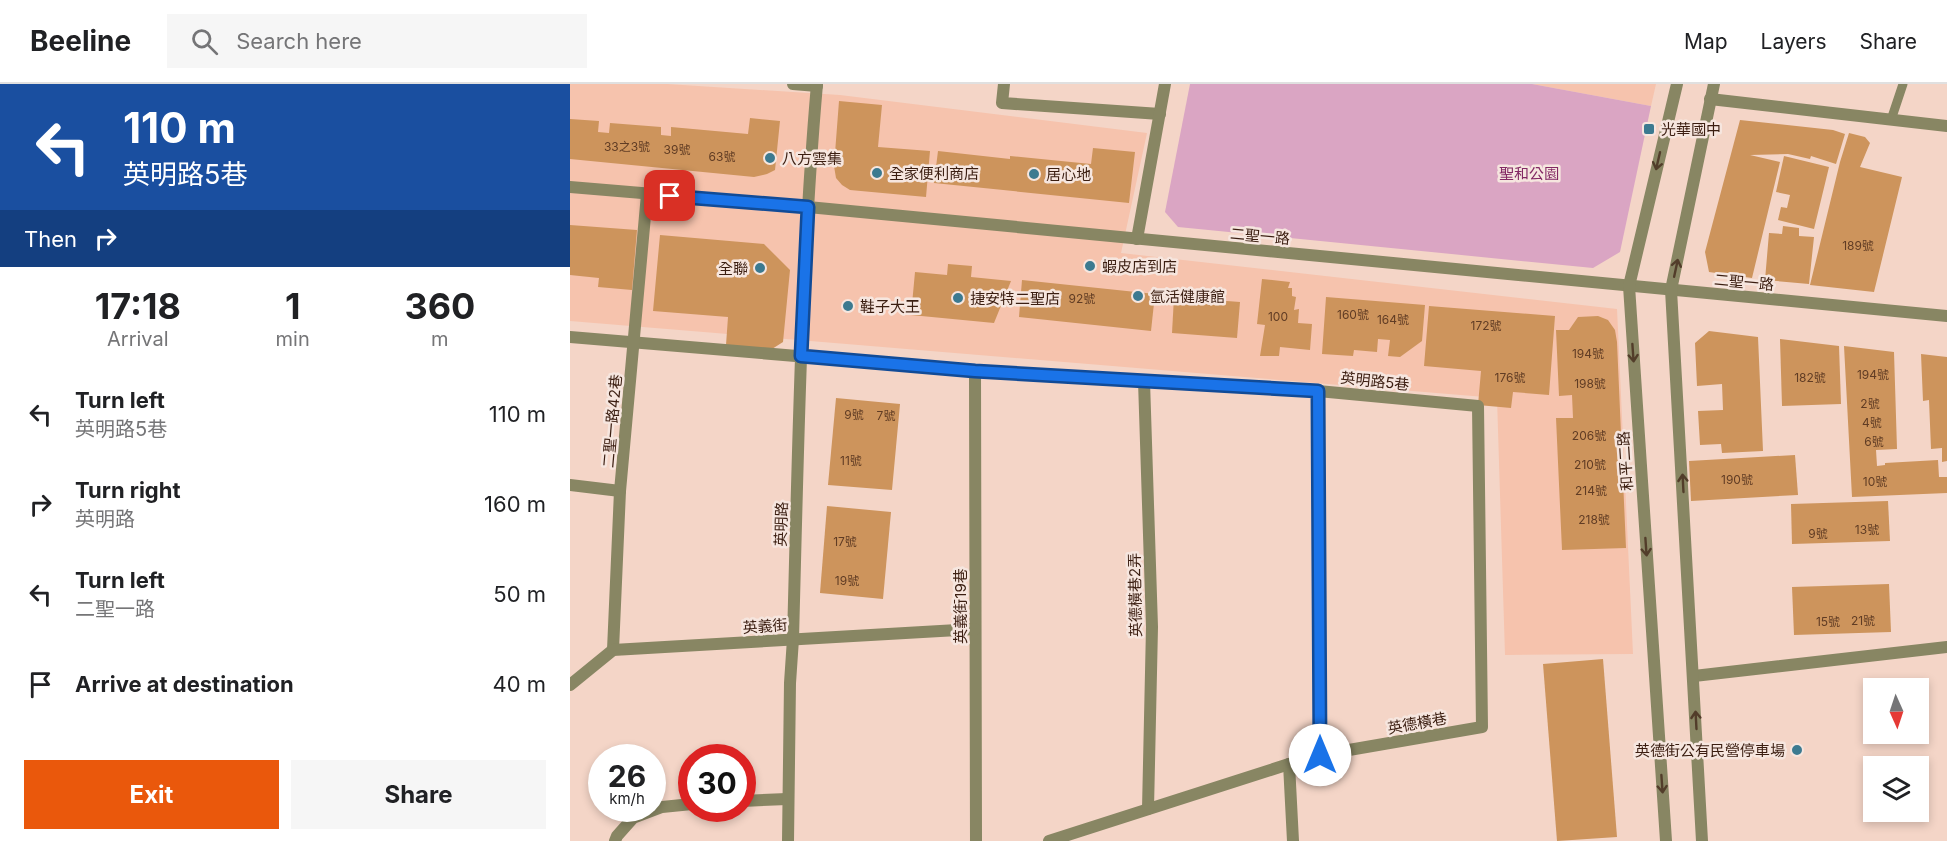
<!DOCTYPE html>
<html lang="en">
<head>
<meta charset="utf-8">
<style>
	:root { --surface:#fff; --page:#f6f6f6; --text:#202124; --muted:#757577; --line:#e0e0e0; --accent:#ea580c }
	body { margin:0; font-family:Inter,"Noto Sans TC",sans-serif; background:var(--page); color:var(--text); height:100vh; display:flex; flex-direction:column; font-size:22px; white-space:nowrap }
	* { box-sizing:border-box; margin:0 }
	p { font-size:20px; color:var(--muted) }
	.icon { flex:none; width:33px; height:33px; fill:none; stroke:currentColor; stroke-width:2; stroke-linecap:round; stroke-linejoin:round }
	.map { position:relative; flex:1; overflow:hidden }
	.sheet { display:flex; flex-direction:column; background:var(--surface); width:570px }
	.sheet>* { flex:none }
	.guide { background:#1a4fa0; color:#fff; overflow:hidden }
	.needle { width:39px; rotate:177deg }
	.fabs { position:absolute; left:1293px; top:594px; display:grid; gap:12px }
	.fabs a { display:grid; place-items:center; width:66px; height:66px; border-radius:0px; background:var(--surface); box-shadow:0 3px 9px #0003; font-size:30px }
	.speed { position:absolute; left:18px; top:660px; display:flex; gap:12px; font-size:30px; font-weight:700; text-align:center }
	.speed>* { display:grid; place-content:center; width:78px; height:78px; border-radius:50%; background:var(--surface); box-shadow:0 3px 9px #0003; line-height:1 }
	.speed small { font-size:15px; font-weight:400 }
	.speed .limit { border:9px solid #d22; background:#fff; color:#111 }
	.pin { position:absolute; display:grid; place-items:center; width:51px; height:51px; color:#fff; margin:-26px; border-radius:12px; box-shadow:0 3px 9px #0006 }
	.me { position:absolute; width:66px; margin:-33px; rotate:0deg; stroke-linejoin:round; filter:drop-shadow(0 0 4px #0008) }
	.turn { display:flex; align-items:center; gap:21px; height:126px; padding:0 24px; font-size:27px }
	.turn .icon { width:78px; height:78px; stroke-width:2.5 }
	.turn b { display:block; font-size:42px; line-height:51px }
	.then { display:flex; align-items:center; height:57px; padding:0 24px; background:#0003; gap:12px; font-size:22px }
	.eta { display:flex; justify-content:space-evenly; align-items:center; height:102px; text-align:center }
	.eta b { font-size:36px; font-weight:700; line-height:42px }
	.cta { display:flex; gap:12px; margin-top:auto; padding:12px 24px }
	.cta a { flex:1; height:69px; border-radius:0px; background:var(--accent); color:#fff; font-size:24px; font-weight:700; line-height:69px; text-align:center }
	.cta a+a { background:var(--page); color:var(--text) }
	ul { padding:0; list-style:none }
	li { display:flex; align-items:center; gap:18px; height:90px; padding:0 24px }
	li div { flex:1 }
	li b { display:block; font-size:22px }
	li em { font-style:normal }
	header { display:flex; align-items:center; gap:36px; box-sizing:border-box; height:84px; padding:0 30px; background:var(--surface); border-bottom:2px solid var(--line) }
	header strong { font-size:28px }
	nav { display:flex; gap:33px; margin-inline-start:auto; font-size:21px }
	.search { width:420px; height:54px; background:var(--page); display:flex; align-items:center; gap:15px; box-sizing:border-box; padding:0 21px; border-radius:0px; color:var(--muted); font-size:22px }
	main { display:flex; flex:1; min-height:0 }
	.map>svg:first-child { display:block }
	.built { fill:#f6c3ad }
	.green { fill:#daa5c3 }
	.building { fill:#cd945c }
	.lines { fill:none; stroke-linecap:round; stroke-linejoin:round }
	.service { stroke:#888663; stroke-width:9 }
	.minor { stroke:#888663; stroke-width:12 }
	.tertiary { stroke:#888663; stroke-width:12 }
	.oneway { stroke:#523d2a }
	.route-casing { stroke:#114b97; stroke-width:15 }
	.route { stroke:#1a73e8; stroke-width:10 }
	.poi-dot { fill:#3c7a90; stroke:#f6e6df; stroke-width:2 }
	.labels { text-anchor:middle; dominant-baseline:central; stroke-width:5; stroke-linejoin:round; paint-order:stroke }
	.number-label { font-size:12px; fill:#603c24 }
	.poi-label { font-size:15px; fill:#3b1e11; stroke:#f6e6df; text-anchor:start }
	.park-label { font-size:15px; fill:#832964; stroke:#f6e6df }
	.street-label { font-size:15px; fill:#3b1e11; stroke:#f6e6df }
</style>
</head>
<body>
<header>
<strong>Beeline</strong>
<div class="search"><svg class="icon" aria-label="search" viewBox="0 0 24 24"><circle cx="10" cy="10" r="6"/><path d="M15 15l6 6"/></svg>Search here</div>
<nav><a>Map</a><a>Layers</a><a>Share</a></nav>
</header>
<main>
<section class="sheet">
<div class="guide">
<div class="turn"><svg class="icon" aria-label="left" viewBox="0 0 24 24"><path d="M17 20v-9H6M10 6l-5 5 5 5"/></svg><div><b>110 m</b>英明路5巷</div></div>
<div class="then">Then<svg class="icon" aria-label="right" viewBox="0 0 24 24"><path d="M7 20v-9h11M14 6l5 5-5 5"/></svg></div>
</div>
<div class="eta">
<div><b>17:18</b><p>Arrival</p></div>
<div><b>1</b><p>min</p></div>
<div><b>360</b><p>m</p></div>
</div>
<ul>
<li><svg class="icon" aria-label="left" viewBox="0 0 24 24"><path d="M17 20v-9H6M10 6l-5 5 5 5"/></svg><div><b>Turn left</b><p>英明路5巷</p></div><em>110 m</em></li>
<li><svg class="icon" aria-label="right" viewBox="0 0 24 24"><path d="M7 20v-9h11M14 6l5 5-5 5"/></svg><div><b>Turn right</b><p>英明路</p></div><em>160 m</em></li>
<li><svg class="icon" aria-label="left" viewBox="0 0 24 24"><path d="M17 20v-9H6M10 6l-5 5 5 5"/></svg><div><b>Turn left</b><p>二聖一路</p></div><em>50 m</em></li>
<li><svg class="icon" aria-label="arrive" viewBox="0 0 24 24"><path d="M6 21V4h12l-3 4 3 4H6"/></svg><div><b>Arrive at destination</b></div><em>40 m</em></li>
</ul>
<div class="cta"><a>Exit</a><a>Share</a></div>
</section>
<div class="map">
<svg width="1377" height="757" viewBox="0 0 1377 757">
	<rect width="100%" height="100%" fill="#f4d5c7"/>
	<g class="built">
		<polygon points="0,0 97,0 270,11 577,49 551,169 1047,225 1063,570 935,571 927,314 0,237"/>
		<polygon points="962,0 1086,0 1081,22"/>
	</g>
	<polygon class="green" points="620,0 962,0 1081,22 1050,168 1023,184 608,143 595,128"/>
	<g class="building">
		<polygon points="269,17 312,21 308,63 360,67 356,113 280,106 272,101 266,94 264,82"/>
		<polygon points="180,34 210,37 205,86 197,90 184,93 0,75 0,35 29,37 28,48 39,49 40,39 91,43 91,51 101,52 101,43 178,50"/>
		<polygon points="1170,36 1263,46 1275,50 1266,80 1241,72 1240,75 1218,70 1180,71 1210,78 1182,194 1139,188 1135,168"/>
		<polygon points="1279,49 1295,53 1300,59 1290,83 1332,93 1304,208 1240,201 1270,78"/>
		<polygon points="523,64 565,68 559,119 364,99 368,67 440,75 440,72 521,80"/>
		<polygon points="1214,72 1259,83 1244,145 1208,136 1211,123 1217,124 1220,111 1206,108"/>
		<polygon points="0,141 67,146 62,206 28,203 29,194 0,191"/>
		<polygon points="1213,142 1229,144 1229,152 1244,153 1239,200 1195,196 1199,149 1212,150"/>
		<polygon points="90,151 194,160 220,186 213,258 202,265 156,261 158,233 83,227"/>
		<polygon points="378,180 402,182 401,193 441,197 424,239 341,231 345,188 377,191"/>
		<polygon points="692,195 720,198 718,204 722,204 722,212 726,213 724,226 729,225 728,239 742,240 740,266 710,263 709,272 690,272 695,241 687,240"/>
		<polygon points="452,196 585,210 581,247 449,233"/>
		<polygon points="604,213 670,218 667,254 602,249"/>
		<polygon points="756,213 855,221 852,257 830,273 818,272 820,256 808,255 807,268 784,266 783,272 752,270"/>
		<polygon points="859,222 985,232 979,311 943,308 941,324 908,321 911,287 854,282"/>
		<polygon points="1028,232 1038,236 1045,246 1047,258 1056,464 992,466 986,334 1003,334 1002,311 989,312 986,246 999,246 1008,233"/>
		<polygon points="1139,247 1188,253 1193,367 1152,369 1151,360 1130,361 1128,327 1153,326 1152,300 1127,302 1125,259"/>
		<polygon points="1210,255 1269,262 1271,320 1212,322"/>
		<polygon points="1274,262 1324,268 1327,365 1306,366 1307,382 1315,381 1315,379 1368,376 1369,393 1377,393 1377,409 1282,413"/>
		<polygon points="1351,270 1377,273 1377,377 1372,378 1372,364 1361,365 1359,316 1353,317"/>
		<polygon points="266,314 330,320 322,406 258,401"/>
		<polygon points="1225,371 1228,411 1121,417 1119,377"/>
		<polygon points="1318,417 1320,457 1222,460 1221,420"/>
		<polygon points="257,422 321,428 313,515 250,509"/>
		<polygon points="1319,500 1321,548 1224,551 1222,503"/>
		<polygon points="1033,575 1047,753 987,757 973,580"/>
	</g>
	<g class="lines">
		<polyline class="service" points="1321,36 1333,0"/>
		<g class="minor">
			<polyline points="223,0 247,2"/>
			<polyline points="434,0 432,19 590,30"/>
			<polyline points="1140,15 1377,42"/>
			<polyline points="0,103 238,123 1377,232"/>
			<polyline points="567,155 595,0"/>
			<polyline points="0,253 405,287 748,307 908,322 912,643 750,671 719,680 479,757"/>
			<polyline points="405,287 406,757"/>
			<polyline points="574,297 582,543 578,725"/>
			<polyline points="748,307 750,671"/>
			<polyline points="0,401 50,407"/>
			<polyline points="43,566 50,407 77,110"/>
			<polyline points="1124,592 1377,563"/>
			<polyline points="0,601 43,566 405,545"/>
			<polyline points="719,680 723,757"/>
			<polyline points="172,717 217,715"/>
			<polyline points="45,757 47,752 63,734 92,723 122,720"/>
			<path d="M218,757L220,599L223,555C228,370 231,184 247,0"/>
		</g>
		<g class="tertiary">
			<polyline points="1096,757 1059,202 1107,0"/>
			<polyline points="1132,757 1101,206 1144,0"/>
		</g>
	</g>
	<defs><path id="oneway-shaft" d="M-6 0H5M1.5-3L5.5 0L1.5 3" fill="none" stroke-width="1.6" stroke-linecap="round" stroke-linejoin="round" transform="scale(1.5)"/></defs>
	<g class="oneway">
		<use href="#oneway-shaft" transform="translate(1088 77) rotate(103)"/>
		<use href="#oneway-shaft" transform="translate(1106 184) rotate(-78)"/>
		<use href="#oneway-shaft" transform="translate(1063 269) rotate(86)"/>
		<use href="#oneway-shaft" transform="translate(1113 399) rotate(-93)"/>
		<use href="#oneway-shaft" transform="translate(1076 463) rotate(86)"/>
		<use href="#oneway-shaft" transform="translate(1126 636) rotate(-93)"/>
		<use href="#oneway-shaft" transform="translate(1092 700) rotate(86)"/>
	</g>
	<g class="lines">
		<g class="route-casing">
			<polyline id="route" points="100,112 238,123 231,272 405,287 748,307 750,671"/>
		</g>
		<use href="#route" class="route"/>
	</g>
	<g class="poi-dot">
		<rect x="1073" y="39" width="12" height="12" rx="3"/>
		<circle cx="200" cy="74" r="6"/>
		<circle cx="307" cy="89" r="6"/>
		<circle cx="464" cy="90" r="6"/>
		<circle cx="520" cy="182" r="6"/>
		<circle cx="190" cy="184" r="6"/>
		<circle cx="568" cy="212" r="6"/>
		<circle cx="388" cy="214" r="6"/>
		<circle cx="278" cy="222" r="6"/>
		<circle cx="1227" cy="666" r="6"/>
	</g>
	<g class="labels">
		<g class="number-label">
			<text x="57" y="62">33之3號</text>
			<text x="107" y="65">39號</text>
			<text x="152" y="72">63號</text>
			<text x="1288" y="161">189號</text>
			<text x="512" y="214">92號</text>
			<text x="783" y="230">160號</text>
			<text x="708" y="232">100</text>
			<text x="823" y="235">164號</text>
			<text x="916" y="241">172號</text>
			<text x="1018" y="269">194號</text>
			<text x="1303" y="290">194號</text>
			<text x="940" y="293">176號</text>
			<text x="1240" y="293">182號</text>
			<text x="1020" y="299">198號</text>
			<text x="1300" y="319">2號</text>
			<text x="284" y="330">9號</text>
			<text x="316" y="331">7號</text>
			<text x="1302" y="338">4號</text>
			<text x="1019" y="351">206號</text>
			<text x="1304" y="357">6號</text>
			<text x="281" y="376">11號</text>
			<text x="1020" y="380">210號</text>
			<text x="1167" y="395">190號</text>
			<text x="1305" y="397">10號</text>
			<text x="1021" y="406">214號</text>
			<text x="1024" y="435">218號</text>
			<text x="1297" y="445">13號</text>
			<text x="1248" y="449">9號</text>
			<text x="275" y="457">17號</text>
			<text x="277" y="496">19號</text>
			<text x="1293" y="536">21號</text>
			<text x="1258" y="537">15號</text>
		</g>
		<g class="poi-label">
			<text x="1091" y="45">光華國中</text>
			<text x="212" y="74">八方雲集</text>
			<text x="319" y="89">全家便利商店</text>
			<text x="476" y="90">居心地</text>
			<text x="532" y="182">蝦皮店到店</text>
			<text x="178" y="184" text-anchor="end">全聯</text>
			<text x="580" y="212">氫活健康館</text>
			<text x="400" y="214">捷安特二聖店</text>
			<text x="290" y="222">鞋子大王</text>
			<text x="1215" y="666" text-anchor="end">英德街公有民營停車場</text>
		</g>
		<g class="park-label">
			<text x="959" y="89">聖和公園</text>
		</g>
		<g class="street-label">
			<text transform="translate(690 152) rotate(5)">二聖一路</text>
			<text transform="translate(1174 198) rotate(5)">二聖一路</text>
			<text transform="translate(805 297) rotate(6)">英明路5巷</text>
			<text transform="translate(42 337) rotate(-85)">二聖一路42巷</text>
			<text transform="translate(1055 377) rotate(-94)">和平二路</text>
			<text transform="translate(211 440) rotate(-88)">英明路</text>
			<text transform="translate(565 511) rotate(-91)">英德橫巷2弄</text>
			<text transform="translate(390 522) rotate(-90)">英義街19巷</text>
			<text transform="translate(195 542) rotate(-4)">英義街</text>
			<text transform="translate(847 639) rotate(-10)">英德橫巷</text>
		</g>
	</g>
</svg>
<div class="fabs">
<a><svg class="needle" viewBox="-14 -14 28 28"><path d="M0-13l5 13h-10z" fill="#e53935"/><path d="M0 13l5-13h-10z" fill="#757577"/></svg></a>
<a><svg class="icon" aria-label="layers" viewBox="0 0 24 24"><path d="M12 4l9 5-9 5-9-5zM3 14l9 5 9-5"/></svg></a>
</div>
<div class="speed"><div>26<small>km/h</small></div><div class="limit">30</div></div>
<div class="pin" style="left:100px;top:112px;background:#d93025"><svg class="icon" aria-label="arrive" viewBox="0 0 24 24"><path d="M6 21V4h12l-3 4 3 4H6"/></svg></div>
<svg class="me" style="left:750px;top:671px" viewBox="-20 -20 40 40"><circle r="19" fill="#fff"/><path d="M0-13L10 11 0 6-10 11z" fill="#1a73e8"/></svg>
</div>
</main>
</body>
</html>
